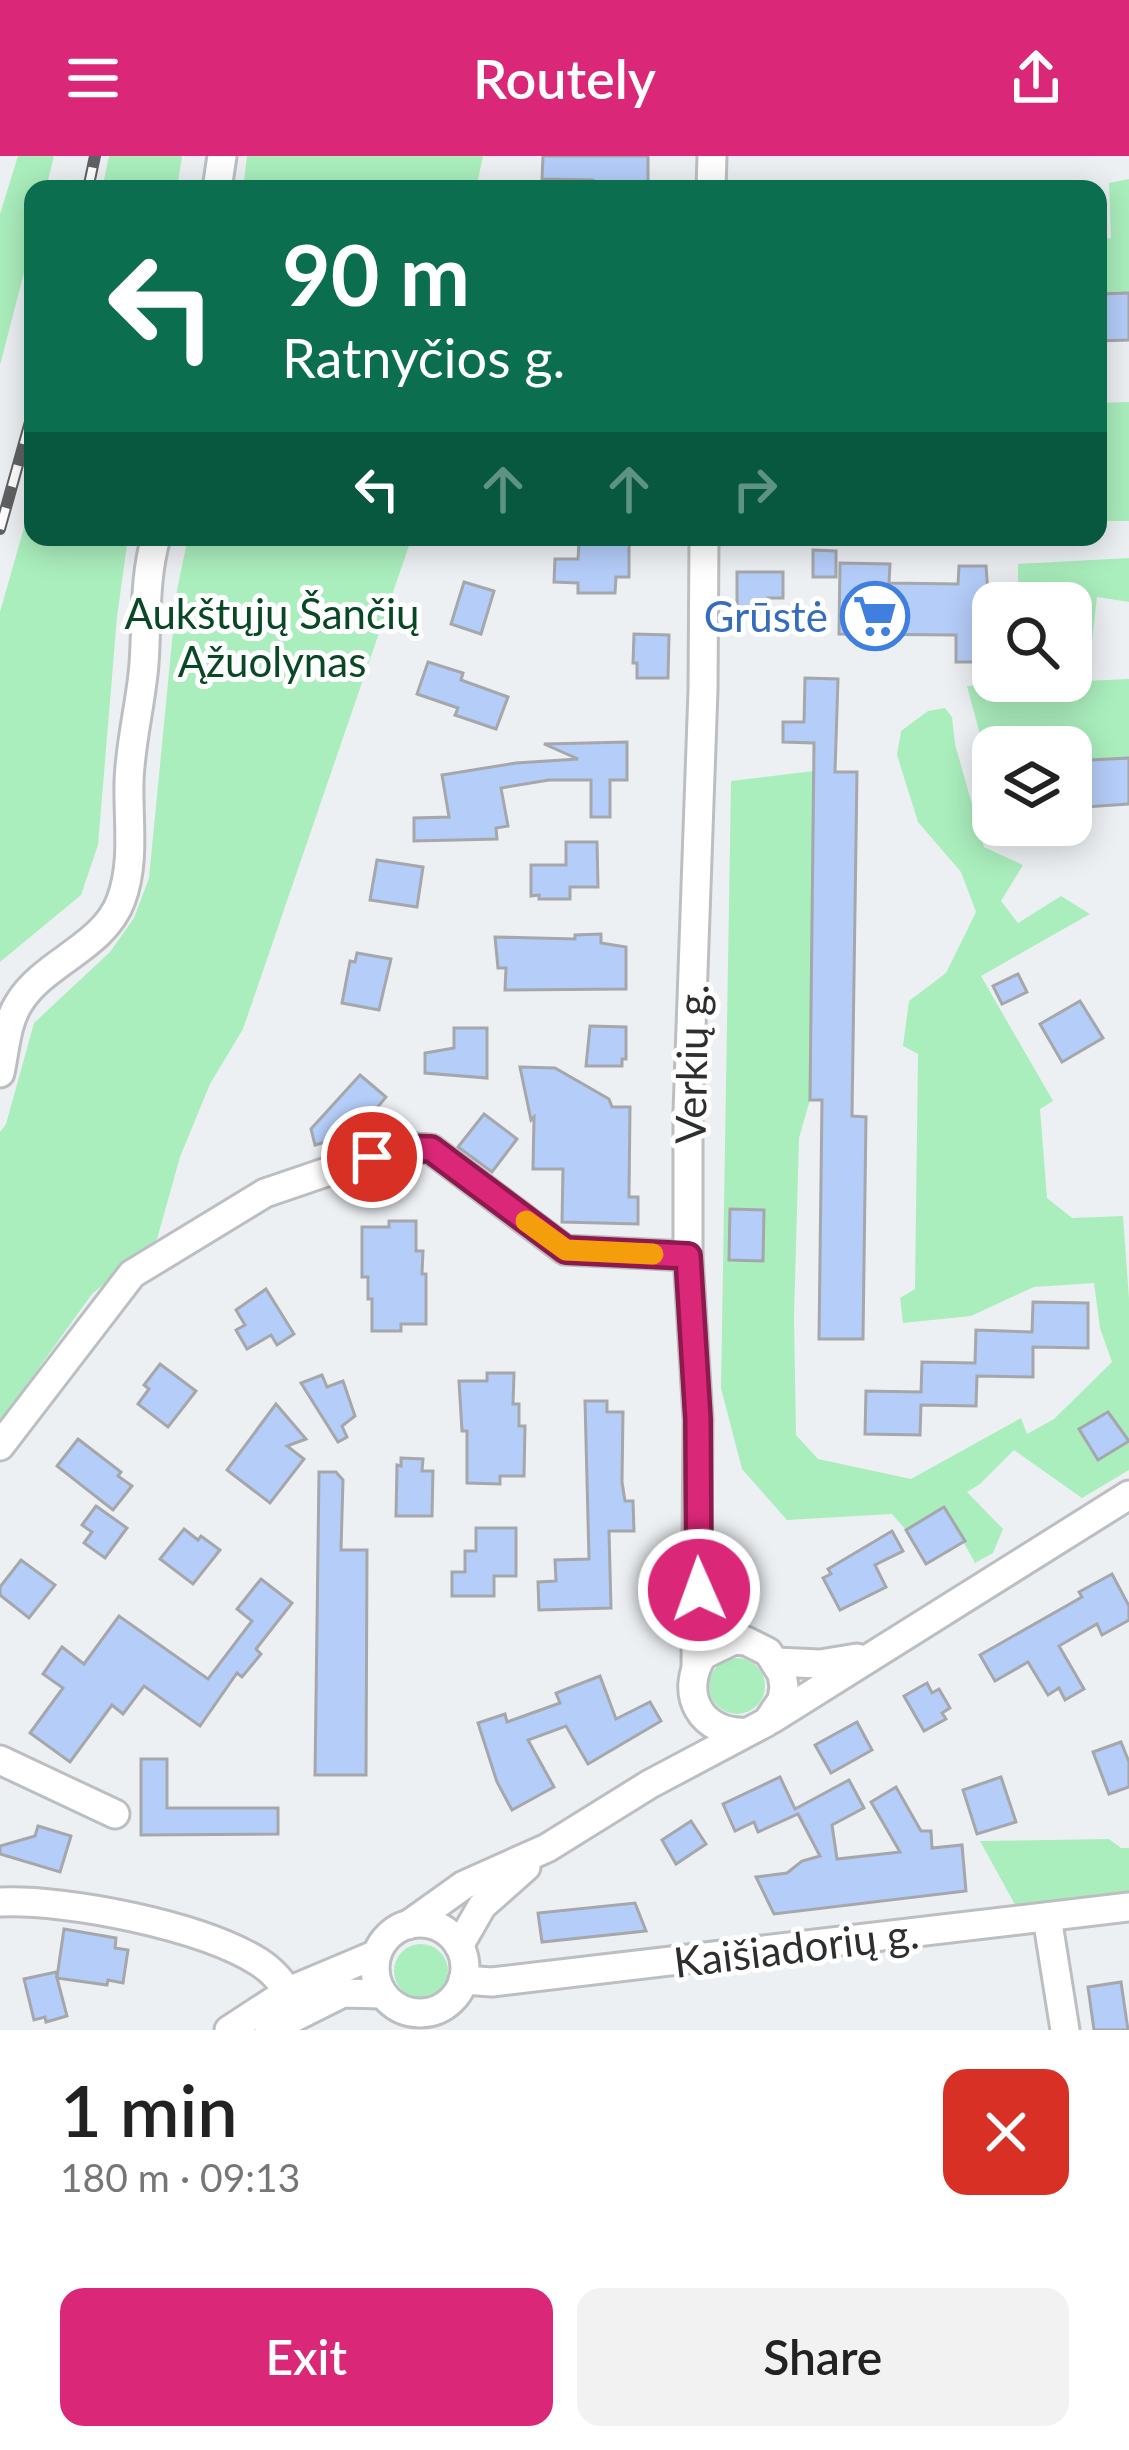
<!DOCTYPE html>
<html lang="en">
<head>
<meta charset="utf-8">
<style>
	:root { --surface:#fff; --page:#f2f2f2; --text:#222; --muted:#767676; --accent:#db2777 }
	body { margin:0; font-family:Lato,sans-serif; background:var(--page); color:var(--text); height:100vh; display:flex; flex-direction:column; font-size:45px; white-space:nowrap }
	* { box-sizing:border-box; margin:0 }
	p { font-size:39px; color:var(--muted) }
	.icon { flex:none; width:66px; height:66px; fill:none; stroke:currentColor; stroke-width:2; stroke-linecap:round; stroke-linejoin:round }
	.map { position:relative; height:1874px; overflow:hidden }
	.side { display:flex; flex-direction:column; background:var(--surface); flex:1 }
	.side>* { flex:none }
	.banner { position:absolute; left:24px; top:24px; width:1083px; height:366px; border-radius:24px; box-shadow:0 6px 30px #0003; background:#0b6e4f; color:#fff; overflow:hidden }
	.buttons { position:absolute; left:972px; top:426px; display:grid; gap:24px }
	.buttons a { display:grid; place-items:center; width:120px; height:120px; border-radius:24px; background:var(--surface); box-shadow:0 6px 30px #0003; font-size:60px }
	.pin { position:absolute; display:grid; place-items:center; width:102px; height:102px; color:#fff; margin:-51px; border:6px solid #fff; border-radius:50%; box-shadow:0 3px 12px #0007 }
	.me { position:absolute; width:132px; margin:-66px; rotate:358deg; stroke-linejoin:round; filter:drop-shadow(0 0 9px #0008) }
	.turn { display:flex; align-items:center; gap:42px; height:252px; padding:0 60px; font-size:54px }
	.turn .icon { width:156px; height:156px; stroke-width:2.5 }
	.turn b { display:block; font-size:84px; line-height:102px }
	.lanes { display:flex; align-items:center; height:114px; padding:0 60px; background:#0003; justify-content:center; gap:60px; direction:ltr }
	.lanes .off { opacity:.35 }
	.round { display:grid; place-items:center; flex:none; width:126px; height:126px; border-radius:24px; background:var(--page) }
	.overview { display:flex; align-items:center; justify-content:space-between; height:204px; padding:0 60px }
	h1 { font-size:72px; font-weight:600; line-height:90px }
	.button { display:flex; gap:24px; margin-top:auto; padding:24px 60px }
	.button a { flex:1; height:138px; border-radius:24px; background:var(--accent); color:#fff; font-size:48px; font-weight:600; line-height:138px; text-align:center }
	.button a+a { background:var(--page); color:var(--text) }
	header { display:flex; justify-content:space-between; align-items:center; height:156px; padding:0 60px; background:var(--accent); color:#fff; font-size:54px; font-weight:600 }
	.map>svg:first-child { display:block }
	.green { fill:#aaeebd }
	.building { fill:#b4cdf9; stroke:#a5a7ab; stroke-width:3 }
	.lines { fill:none; stroke-linecap:round; stroke-linejoin:round }
	.minor-casing { stroke:#bcbec1; stroke-width:33 }
	.minor { stroke:#fff; stroke-width:27 }
	.rail-casing { stroke:#5f6162; stroke-width:12 }
	.rail { stroke:#fff; stroke-width:8; stroke-dasharray:22; stroke-linecap:butt }
	.route-casing { stroke:#8e194d; stroke-width:30 }
	.route { stroke:#db2777; stroke-width:21 }
	.slow { stroke:#f59e0b; stroke-width:21 }
	.labels { text-anchor:middle; dominant-baseline:central; stroke-width:10; stroke-linejoin:round; paint-order:stroke }
	.park-label { font-size:42px; fill:#094825; stroke:#fff }
	.shop-label { font-size:42px; fill:#366cbe; stroke:#fff; text-anchor:end }
	.street-label { font-size:42px; fill:#2d2e2f; stroke:#fff }
</style>
</head>
<body>
<header><svg class="icon" aria-label="menu" viewBox="0 0 24 24"><path d="M4 6h16M4 12h16M4 18h16"/></svg>Routely<svg class="icon" aria-label="share" viewBox="0 0 24 24"><path d="M12 15V3M7 8l5-5 5 5M5 13v7h14v-7"/></svg></header>
<div class="map">
<svg width="1129" height="1874" viewBox="0 0 1129 1874">
	<rect width="100%" height="100%" fill="#edf0f3"/>
	<g class="green">
		<polygon points="18,0 54,0 46,33 33,33 33,82 0,209 0,58"/>
		<polygon points="109,0 182,0 177,33 102,33"/>
		<polygon points="247,0 483,0 476,33 243,33"/>
		<polygon points="1129,23 1129,137 1098,138 1098,83 1111,82 1109,27"/>
		<polygon points="1129,246 1129,365 1098,365 1098,247"/>
		<polygon points="33,340 33,381 128,381 117,461 98,689 81,739 0,806 0,456"/>
		<polygon points="188,381 412,381 243,873 210,928 180,1001 157,1083 92,1138 0,1266 0,976 6,968 34,867 110,796 134,762 149,722 177,434"/>
		<polygon points="1129,402 1129,446 1097,441 1090,502 1071,502 1071,485 1080,483 1086,471 1083,464 1071,458 1071,447 1018,447 1018,408"/>
		<polygon points="1129,523 1129,602 1071,605 1071,591 993,591 993,627 967,530"/>
		<polygon points="945,552 952,561 955,588 984,691 1023,709 1001,745 1018,767 1061,740 1090,758 981,820 1053,945 1040,953 1047,1042 1072,1062 1123,1060 1129,1143 1129,1314 1082,1342 1014,1294 980,1328 967,1336 1003,1373 993,1397 975,1407 944,1351 906,1374 892,1358 787,1364 742,1313 721,1232 731,625 814,615 810,944 799,982 794,1161 796,1279 818,1303 911,1323 1021,1262 1027,1278 1054,1263 1112,1206 1100,1172 1094,1127 1034,1131 971,1160 903,1167 900,1142 915,1133 918,898 903,890 909,845 946,817 976,756 961,716 918,666 897,599 901,575 928,555"/>
		<circle cx="737" cy="1530" r="28"/>
		<polygon points="1109,1683 1121,1692 1129,1692 1129,1738 1018,1754 980,1685"/>
		<circle cx="421" cy="1815" r="27"/>
	</g>
	<g class="building">
		<polygon points="543,0 648,0 648,33 593,33 593,24 542,23"/>
		<polygon points="1129,137 1129,184 1098,185 1098,138"/>
		<polygon points="579,386 629,387 629,421 616,421 615,437 578,437 578,427 554,426 555,403 578,403"/>
		<polygon points="813,394 836,395 836,421 813,421"/>
		<polygon points="840,407 890,408 889,427 958,428 959,410 986,410 990,464 985,464 985,478 978,478 978,506 956,506 956,479 839,478"/>
		<polygon points="737,416 783,416 783,442 768,442 768,457 737,457"/>
		<polygon points="464,426 494,435 481,478 451,468"/>
		<polygon points="634,478 669,479 668,522 637,522 637,507 633,507"/>
		<polygon points="428,506 463,517 461,524 508,541 496,573 455,559 458,552 417,538"/>
		<polygon points="805,522 838,523 835,616 857,616 852,960 866,961 863,1183 819,1183 822,944 810,944 814,587 783,586 783,566 804,566"/>
		<polygon points="627,586 627,624 610,624 610,661 591,661 591,624 549,624 501,632 508,670 496,672 497,683 414,685 414,662 449,661 442,619 516,607 578,603 544,588"/>
		<polygon points="1129,602 1129,648 1071,652 1071,605"/>
		<polygon points="566,686 597,686 598,731 570,731 570,743 539,743 539,739 531,740 531,709 566,709"/>
		<polygon points="377,704 423,711 417,751 370,744"/>
		<polygon points="601,778 601,787 626,791 626,833 505,834 506,812 498,812 495,781 575,783 575,779"/>
		<polygon points="357,797 391,803 379,854 342,847 350,805 355,806"/>
		<polygon points="1018,818 1027,836 1002,848 993,830"/>
		<polygon points="1080,845 1103,882 1062,906 1040,868"/>
		<polygon points="590,870 626,871 626,903 622,903 622,910 586,910"/>
		<polygon points="454,872 487,872 487,922 425,917 425,897 454,892"/>
		<polygon points="520,911 555,912 609,943 612,951 630,951 629,1041 638,1041 638,1068 562,1066 563,1013 533,1013 534,961 531,964"/>
		<polygon points="360,919 386,941 356,977 315,989 311,973"/>
		<polygon points="484,958 517,983 492,1016 458,991"/>
		<polygon points="730,1053 764,1054 763,1105 729,1104"/>
		<polygon points="389,1065 416,1065 416,1095 423,1095 422,1118 426,1118 426,1168 401,1168 401,1175 372,1175 372,1143 368,1143 368,1121 362,1121 362,1071 389,1071"/>
		<polygon points="266,1133 294,1178 277,1189 271,1179 247,1193 236,1174 245,1169 236,1154"/>
		<polygon points="1033,1146 1088,1147 1088,1192 1033,1191 1033,1221 977,1220 976,1250 921,1249 920,1279 865,1278 866,1235 921,1236 922,1206 975,1207 976,1174 1032,1176"/>
		<polygon points="160,1208 196,1235 168,1271 138,1248 149,1233 144,1229"/>
		<polygon points="487,1217 514,1217 513,1248 519,1248 519,1270 525,1270 524,1320 500,1320 500,1328 467,1327 467,1275 462,1275 459,1225 487,1225"/>
		<polygon points="322,1219 327,1231 343,1225 355,1260 342,1270 347,1281 338,1286 301,1227"/>
		<polygon points="585,1245 607,1245 607,1256 623,1256 622,1326 625,1345 633,1345 634,1375 609,1375 611,1452 539,1454 538,1426 556,1425 555,1404 589,1403"/>
		<polygon points="276,1248 306,1283 287,1290 304,1303 270,1347 227,1314"/>
		<polygon points="1108,1256 1129,1285 1098,1304 1079,1273"/>
		<polygon points="78,1283 121,1316 118,1320 132,1330 113,1354 57,1310"/>
		<polygon points="401,1302 423,1303 422,1315 433,1315 432,1360 396,1360 397,1309 401,1310"/>
		<polygon points="319,1316 336,1316 343,1324 341,1394 367,1394 366,1619 315,1619"/>
		<polygon points="96,1350 127,1372 105,1402 84,1387 92,1376 82,1369"/>
		<polygon points="944,1351 965,1385 926,1408 906,1374"/>
		<polygon points="476,1372 516,1372 516,1420 494,1420 494,1440 452,1440 452,1416 465,1416 465,1395 476,1395"/>
		<polygon points="184,1373 198,1384 201,1380 220,1394 193,1428 160,1403"/>
		<polygon points="892,1375 903,1395 875,1409 886,1431 840,1454 823,1422 831,1418 828,1413"/>
		<polygon points="21,1404 55,1429 29,1462 0,1439 0,1431"/>
		<polygon points="1112,1418 1129,1450 1129,1464 1102,1479 1097,1468 1059,1490 1084,1533 1065,1544 1059,1532 1048,1539 1028,1506 995,1525 980,1499 1082,1441 1079,1436"/>
		<polygon points="261,1423 292,1447 256,1493 261,1498 242,1521 237,1517 200,1570 144,1530 123,1558 112,1549 70,1606 30,1577 63,1532 43,1518 62,1491 84,1508 119,1460 208,1523 252,1465 237,1453"/>
		<polygon points="600,1520 616,1563 650,1546 661,1565 588,1608 566,1570 528,1584 554,1631 512,1654 497,1626 478,1567 505,1558 507,1566 560,1547 556,1537"/>
		<polygon points="927,1527 932,1537 939,1533 950,1552 942,1557 946,1563 924,1575 904,1540"/>
		<polygon points="857,1566 872,1594 831,1617 815,1589"/>
		<polygon points="1121,1586 1129,1606 1129,1631 1109,1638 1093,1596"/>
		<polygon points="141,1603 167,1603 167,1652 278,1652 278,1678 141,1679"/>
		<polygon points="780,1621 795,1653 849,1624 864,1652 832,1669 837,1703 900,1696 871,1646 896,1631 921,1675 931,1675 932,1692 962,1689 966,1735 774,1758 756,1721 787,1717 802,1705 820,1700 798,1658 758,1676 754,1666 735,1675 723,1648"/>
		<polygon points="1001,1621 1016,1666 977,1678 963,1634"/>
		<polygon points="691,1665 706,1688 676,1708 662,1684"/>
		<polygon points="38,1670 71,1680 60,1716 0,1698 0,1690 35,1680"/>
		<polygon points="635,1747 646,1775 542,1786 538,1757"/>
		<polygon points="64,1773 116,1782 115,1792 128,1794 123,1827 108,1824 107,1829 57,1822 67,1860 46,1866 45,1861 34,1864 24,1823 56,1816 57,1821"/>
		<polygon points="1121,1826 1128,1874 1094,1874 1088,1831"/>
	</g>
	<g class="lines">
		<g class="minor-casing">
			<g id="minor">
				<polyline points="217,33 222,0"/>
				<polyline points="711,33 712,0"/>
				<path d="M0,917C5,894 6,867 19,847C44,806 104,791 121,744C135,706 128,666 129,626C130,587 141,547 144,508C147,465 144,423 156,381"/>
				<polyline points="0,1290 132,1118 265,1037 400,991 431,993 565,1094 688,1100"/>
				<polyline points="776,1506 820,1508 857,1502"/>
				<polyline points="696,1509 698,1263 688,1100 688,956 703,534 704,381"/>
				<polyline points="772,1563 1129,1339"/>
				<polyline points="0,1604 115,1658"/>
				<path d="M0,1746C68,1743 202,1770 259,1806C279,1819 289,1836 300,1856"/>
				<polyline points="1047,1761 1065,1874"/>
				<circle cx="420" cy="1812" r="45"/>
				<path d="M408,1769L464,1729L547,1692L650,1628L767,1566L782,1544L784,1531L782,1518L768,1496L746,1485L734,1484L703,1499C678,1537 701,1579 747,1576"/>
				<polyline points="459,1790 482,1750 526,1711"/>
				<polyline points="463,1824 492,1826 1129,1751"/>
				<polyline points="229,1874 289,1835 377,1798"/>
				<polyline points="269,1874 343,1837 382,1838"/>
			</g>
		</g>
		<use href="#minor" class="minor"/>
		<g class="rail-casing">
			<g id="rail">
				<polyline points="88,33 95,0"/>
				<polyline points="0,373 33,255"/>
			</g>
		</g>
		<use href="#rail" class="rail"/>
	</g>
	<g class="lines">
		<g class="route-casing">
			<polyline id="route" points="372,1001 400,992 431,993 566,1094 688,1100 698,1263 699,1434"/>
		</g>
		<use href="#route" class="route"/>
		<polyline class="slow" points="526,1065 566,1094 653,1098"/>
	</g>
	<defs>
		<g id="supermarket-ring" transform="scale(3.45)"><circle r="9.5" fill="#fff" stroke="#3f7fe0" stroke-width="1.5"/><path d="M-6-5.5h2.5l.6 2H6L4.5 2H-2.5L-4.4-4H-6ZM-1.5 3.2a1.3 1.3 0 1 0 .1 0ZM3 3.2a1.3 1.3 0 1 0 .1 0Z" fill="#3f7fe0"/></g>
	</defs>
	<g fill-rule="evenodd">
		<use href="#supermarket-ring" x="875" y="460"/>
	</g>
	<g class="labels">
		<g class="park-label">
			<text x="272" y="457">Aukštųjų Šančių<tspan x="272" dy="48">Ąžuolynas</tspan></text>
		</g>
		<g class="shop-label">
			<text x="828" y="460">Grūstė</text>
		</g>
		<g class="street-label">
			<text transform="translate(691 908) rotate(-89)">Verkių g.</text>
			<text transform="translate(796 1791) rotate(-7)">Kaišiadorių g.</text>
		</g>
	</g>
</svg>
<div class="buttons">
<a><svg class="icon" aria-label="search" viewBox="0 0 24 24"><circle cx="10" cy="10" r="6"/><path d="M15 15l6 6"/></svg></a>
<a><svg class="icon" aria-label="layers" viewBox="0 0 24 24"><path d="M12 4l9 5-9 5-9-5zM3 14l9 5 9-5"/></svg></a>
</div>
<div class="pin" style="left:372px;top:1001px;background:#d93025"><svg class="icon" aria-label="arrive" viewBox="0 0 24 24"><path d="M6 21V4h12l-3 4 3 4H6"/></svg></div>
<svg class="me" style="left:699px;top:1434px" viewBox="-20 -20 40 40"><circle r="17" fill="#db2777" stroke="#fff" stroke-width="3"/><path d="M0-11L8 9 0 5-8 9z" fill="#fff"/></svg>
<div class="banner">
<div class="turn"><svg class="icon" aria-label="left" viewBox="0 0 24 24"><path d="M17 20v-9H6M10 6l-5 5 5 5"/></svg><div><b>90 m</b>Ratnyčios g.</div></div>
<div class="lanes"><svg class="icon" aria-label="left" viewBox="0 0 24 24"><path d="M17 20v-9H6M10 6l-5 5 5 5"/></svg><svg class="icon off" aria-label="ahead" viewBox="0 0 24 24"><path d="M12 20V5M6 11l6-6 6 6"/></svg><svg class="icon off" aria-label="ahead" viewBox="0 0 24 24"><path d="M12 20V5M6 11l6-6 6 6"/></svg><svg class="icon off" aria-label="right" viewBox="0 0 24 24"><path d="M7 20v-9h11M14 6l5 5-5 5"/></svg></div>
</div>
</div>
<section class="side">
<div class="overview"><div><h1>1 min</h1><p>180 m · 09:13</p></div><a class="round" style="background:#d93025;color:#fff"><svg class="icon" aria-label="close" viewBox="0 0 24 24"><path d="M6 6l12 12M18 6L6 18"/></svg></a></div>
<div class="button"><a>Exit</a><a>Share</a></div>
</section>
</body>
</html>
